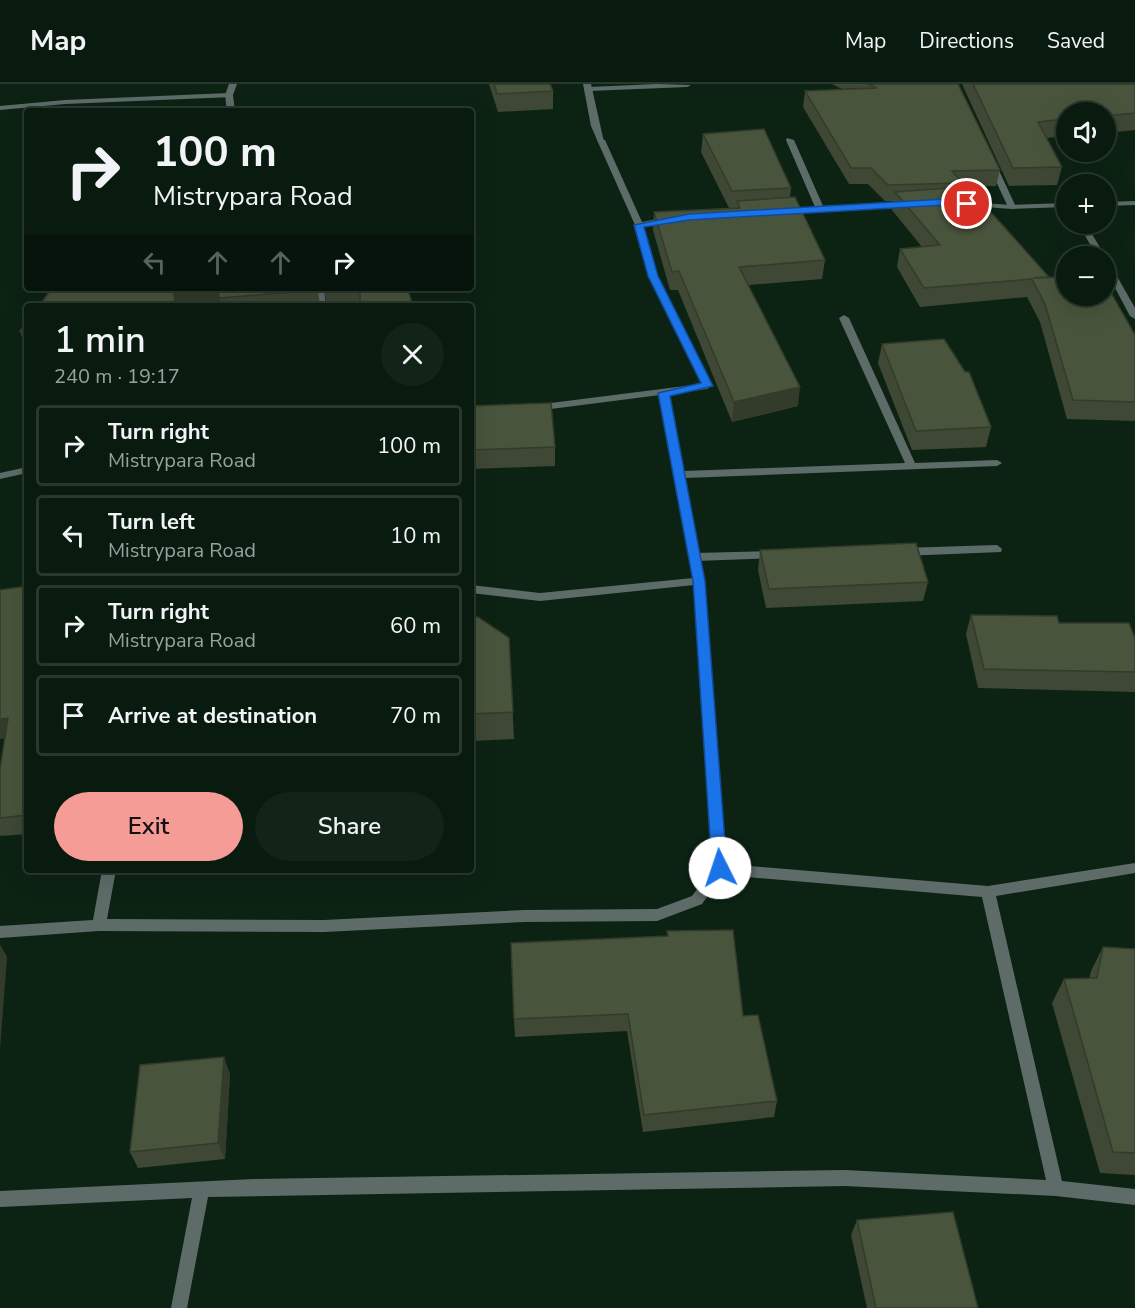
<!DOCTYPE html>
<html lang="en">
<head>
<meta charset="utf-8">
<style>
	:root { --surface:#091a0f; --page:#122318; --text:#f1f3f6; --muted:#99a19e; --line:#29382f; --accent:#f59c96 }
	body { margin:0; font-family:"Nunito Sans",sans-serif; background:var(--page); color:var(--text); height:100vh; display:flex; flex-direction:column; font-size:22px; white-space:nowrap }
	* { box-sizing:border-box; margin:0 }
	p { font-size:20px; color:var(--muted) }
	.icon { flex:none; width:33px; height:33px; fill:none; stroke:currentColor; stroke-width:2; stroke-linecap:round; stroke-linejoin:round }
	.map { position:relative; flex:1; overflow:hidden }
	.drawer { position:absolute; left:24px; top:219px; width:450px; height:570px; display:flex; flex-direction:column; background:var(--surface); border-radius:6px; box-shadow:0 6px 24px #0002,0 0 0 2px var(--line) }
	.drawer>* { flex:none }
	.guide { position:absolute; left:24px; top:24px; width:450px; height:183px; border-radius:6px; box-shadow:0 6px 24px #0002,0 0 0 2px var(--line); background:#091a0f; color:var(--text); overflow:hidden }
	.fabs { position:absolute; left:1056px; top:18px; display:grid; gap:12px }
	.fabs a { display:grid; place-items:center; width:60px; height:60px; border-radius:50%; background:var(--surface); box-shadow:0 6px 24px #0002,0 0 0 2px var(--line); font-size:30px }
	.pin { position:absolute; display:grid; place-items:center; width:51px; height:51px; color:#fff; margin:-26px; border:3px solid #fff; border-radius:50%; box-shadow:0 2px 6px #0007 }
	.me { position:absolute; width:66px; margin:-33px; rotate:356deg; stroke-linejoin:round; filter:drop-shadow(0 0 4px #0008) }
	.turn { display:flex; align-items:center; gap:21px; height:126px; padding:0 30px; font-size:27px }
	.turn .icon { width:78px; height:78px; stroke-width:2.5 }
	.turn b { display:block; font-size:42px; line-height:51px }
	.lanes { display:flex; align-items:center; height:57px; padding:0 30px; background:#0003; justify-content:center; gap:30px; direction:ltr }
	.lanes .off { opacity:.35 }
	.round { display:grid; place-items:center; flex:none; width:63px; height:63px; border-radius:32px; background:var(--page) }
	.head { display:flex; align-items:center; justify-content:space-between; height:102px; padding:0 30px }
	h1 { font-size:36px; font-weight:600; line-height:45px }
	.button { display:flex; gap:12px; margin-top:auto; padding:12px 30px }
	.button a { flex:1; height:69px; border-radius:36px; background:var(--accent); color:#111; font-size:24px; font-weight:600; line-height:69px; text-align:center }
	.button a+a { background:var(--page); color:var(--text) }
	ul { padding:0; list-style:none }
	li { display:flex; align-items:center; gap:18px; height:81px; margin:0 12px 9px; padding:0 18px; border:3px solid var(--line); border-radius:6px }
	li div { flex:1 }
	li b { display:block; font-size:22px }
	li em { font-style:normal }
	header { display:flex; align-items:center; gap:36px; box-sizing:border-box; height:84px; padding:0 30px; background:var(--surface); border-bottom:2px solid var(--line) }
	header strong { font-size:28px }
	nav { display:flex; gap:33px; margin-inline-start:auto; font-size:21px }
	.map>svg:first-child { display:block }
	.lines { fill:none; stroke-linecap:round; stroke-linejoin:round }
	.lane { fill:#5e6c69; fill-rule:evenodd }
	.street { fill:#5e6c69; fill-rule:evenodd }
	.wall { fill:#3f4834 }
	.shaded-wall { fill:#333b2a }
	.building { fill:#49543c; stroke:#333b2a; stroke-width:1.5 }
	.route { fill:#1a73e8; stroke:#114b97; stroke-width:1.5 }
</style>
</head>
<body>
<header>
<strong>Map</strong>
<nav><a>Map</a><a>Directions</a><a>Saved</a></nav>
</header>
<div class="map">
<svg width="1135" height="1224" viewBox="0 0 1135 1224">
	<rect width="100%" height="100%" fill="#0c2314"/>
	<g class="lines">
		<g class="lane">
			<polygon points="583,0 591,0 604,58 598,58 591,42"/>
			<polygon points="229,9 232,9 232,13 65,20 0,26 0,22 65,16"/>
			<polygon points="988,76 995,78 1016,123 1015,125 1008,123 987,78"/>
			<polygon points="997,461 1002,465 1001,468 902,472 897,468 902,464"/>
			<polygon points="773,467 777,468 778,471 777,474 696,477 691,473 696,469"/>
		</g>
		<g class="street">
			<polygon points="229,0 237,0 233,11 235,27 227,27 225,11"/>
			<polygon points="657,0 691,1 687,3 589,7 585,5 589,3"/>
			<polygon points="598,54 605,56 642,138 668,133 672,136 644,143 657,192 712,302 707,305 669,310 684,387 905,379 839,234 844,231 849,234 915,379 997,376 1002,379 997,382 685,394 705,497 726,780 988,802 1135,779 1135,789 996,812 1062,1097 1135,1105 1135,1121 1056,1112 844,1102 208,1113 187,1224 171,1224 192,1114 0,1123 0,1107 254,1095 844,1086 1046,1096 982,813 723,791 702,820 657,837 524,838 324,848 99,847 0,854 0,842 93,836 102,786 116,786 107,835 324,836 524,826 657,825 692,812 713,784 694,501 540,517 471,509 471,501 540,509 693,494 660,311 535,327 530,324 535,321 701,300 649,192 635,141 597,56"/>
			<polygon points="787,54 794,56 823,122 908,118 912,120 908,122 784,129 784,125 787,124 815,123 786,56"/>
			<polygon points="1135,117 1135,121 1106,122 1106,118"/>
			<polygon points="967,118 1012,121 1066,119 1066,123 1012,125 970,122 966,120"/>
			<polygon points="1078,140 1086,140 1105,172 1097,172"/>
			<polygon points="1106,177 1110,180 1135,224 1135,235 1130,232 1106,187"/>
			<polygon points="316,204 324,204 326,222 316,222"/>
			<polygon points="27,383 27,389 0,395 0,389"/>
		</g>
	</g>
	<g class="wall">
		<polygon points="489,0 550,0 553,7 553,25 498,28"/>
		<polygon points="832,0 958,0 1000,86 996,102 961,103 961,105 1049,194 1135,251 1135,337 1067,335 1040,238 1027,213 920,223 897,183 900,165 922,163 892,126 893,117 885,117 868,100 849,100 803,23 805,7 860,5 860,4 842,5"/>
		<polygon points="962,0 1135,0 1135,46 1106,49 1106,28 1066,28 1066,52 1047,54 1062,83 1057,101 1009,102"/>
		<polygon points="703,50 791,104 790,114 825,176 822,195 749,201 798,322 732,338 678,206 670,206 653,146 654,128 729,124 701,68"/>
		<polygon points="238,204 316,204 316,205 318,206 320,222 220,222 220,219 197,222 39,222 227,205 238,205"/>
		<polygon points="324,204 407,204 360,221 348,222 327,222"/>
		<polygon points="27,238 27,266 26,266 20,247"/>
		<polygon points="882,260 991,343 986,363 912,366 878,279"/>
		<polygon points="471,322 555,363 555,382 471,385"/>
		<polygon points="760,466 928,498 923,517 766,524 758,486"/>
		<polygon points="27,502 27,750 1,752 0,751 0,685 5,654 0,655 0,506"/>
		<polygon points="971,531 1059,539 1135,554 1135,608 978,604 966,550"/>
		<polygon points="471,534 509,554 514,655 471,657"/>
		<polygon points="667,847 743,932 777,1017 774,1033 643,1048 627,947 515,953 514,935 667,852"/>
		<polygon points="1103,863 1135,865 1135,1091 1100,1089 1052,919 1064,895 1089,895 1091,887"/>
		<polygon points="230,990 225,1075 138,1084 130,1068"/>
		<polygon points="857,1136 978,1224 867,1224 851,1151"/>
	</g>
	<g class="shaded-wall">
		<polygon points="189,204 218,204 220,219 197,222 176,222 173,206"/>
		<polygon points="800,303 798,322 732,338 734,318"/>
		<polygon points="8,634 16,652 0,655 0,635"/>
		<polygon points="0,860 7,873 0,966"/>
		<polygon points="224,973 230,990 225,1075 218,1059"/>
	</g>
	<g class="building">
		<polygon points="494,0 550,0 553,7 497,10"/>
		<polygon points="868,0 958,0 1000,86 952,87 962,99 888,101 871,84 851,84 805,7 877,4"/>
		<polygon points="973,0 1135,0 1135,29 1106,32 1106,28 1066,28 1066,35 1038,38 1062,83 1013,84"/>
		<polygon points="764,45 791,104 732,107 703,50"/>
		<polygon points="949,104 971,106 1049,193 1033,194 1066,193 1066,212 1106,212 1106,200 1135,251 1135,318 1073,316 1045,220 1032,195 924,204 900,165 940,161 895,108"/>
		<polygon points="795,113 825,176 739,183 800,303 734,318 679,187 672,188 654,128 740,124 737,117"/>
		<polygon points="52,204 189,204 173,206 176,222 39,222"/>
		<polygon points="218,204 227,204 227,205 240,205 240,204 313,204 318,206 219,214"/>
		<polygon points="360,204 407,204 411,215 412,222 360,222"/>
		<polygon points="27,238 27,248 20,247"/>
		<polygon points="944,255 965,288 969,288 991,343 916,347 882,260"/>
		<polygon points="551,319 555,363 471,366 471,322"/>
		<polygon points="916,459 928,498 769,505 760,466"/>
		<polygon points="27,502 27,731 0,734 0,685 8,634 0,635 0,506"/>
		<polygon points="971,531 1057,532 1059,539 1129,539 1135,554 1135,588 984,585"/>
		<polygon points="478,533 509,554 513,628 471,630 471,534"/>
		<polygon points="733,846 743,932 758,931 777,1017 644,1031 628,930 514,935 511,859 668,852 667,847"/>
		<polygon points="1103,863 1135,865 1135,1069 1113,1068 1064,895 1097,894"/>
		<polygon points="224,973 218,1059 130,1068 140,981"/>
		<polygon points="953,1128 978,1224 876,1224 857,1136"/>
	</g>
	<polygon class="route" points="945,115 972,120 967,123 945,121 689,136 644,143 658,192 713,302 670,312 705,497 727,784 720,791 712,784 693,497 658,309 701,299 648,192 634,141 689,130"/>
</svg>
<div class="fabs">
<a><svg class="icon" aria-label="sound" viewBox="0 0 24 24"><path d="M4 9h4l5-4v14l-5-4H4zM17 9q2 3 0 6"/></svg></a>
<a>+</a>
<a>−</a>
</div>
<div class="pin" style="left:967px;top:120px;background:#d93025"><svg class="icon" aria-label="arrive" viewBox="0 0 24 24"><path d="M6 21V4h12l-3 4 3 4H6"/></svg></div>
<svg class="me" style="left:720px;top:784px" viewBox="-20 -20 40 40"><circle r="19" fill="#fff"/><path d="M0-13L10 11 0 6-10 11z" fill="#1a73e8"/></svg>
<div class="guide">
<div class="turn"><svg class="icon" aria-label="right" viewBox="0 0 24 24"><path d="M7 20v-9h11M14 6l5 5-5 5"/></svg><div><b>100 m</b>Mistrypara Road</div></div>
<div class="lanes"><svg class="icon off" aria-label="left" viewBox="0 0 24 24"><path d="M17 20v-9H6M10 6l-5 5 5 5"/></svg><svg class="icon off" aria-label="ahead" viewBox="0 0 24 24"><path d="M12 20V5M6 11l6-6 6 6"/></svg><svg class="icon off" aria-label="ahead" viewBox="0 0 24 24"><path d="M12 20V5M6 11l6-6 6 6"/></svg><svg class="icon" aria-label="right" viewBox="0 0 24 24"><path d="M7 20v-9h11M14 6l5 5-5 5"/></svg></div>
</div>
<section class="drawer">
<div class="head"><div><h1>1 min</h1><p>240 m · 19:17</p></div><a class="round"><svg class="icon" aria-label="close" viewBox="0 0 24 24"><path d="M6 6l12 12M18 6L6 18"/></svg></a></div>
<ul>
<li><svg class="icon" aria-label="right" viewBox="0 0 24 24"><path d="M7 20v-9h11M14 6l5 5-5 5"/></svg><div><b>Turn right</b><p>Mistrypara Road</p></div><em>100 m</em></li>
<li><svg class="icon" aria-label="left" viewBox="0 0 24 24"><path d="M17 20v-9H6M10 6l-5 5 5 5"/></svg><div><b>Turn left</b><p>Mistrypara Road</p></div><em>10 m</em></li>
<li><svg class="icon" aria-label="right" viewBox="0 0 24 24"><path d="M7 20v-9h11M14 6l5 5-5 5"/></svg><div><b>Turn right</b><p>Mistrypara Road</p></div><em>60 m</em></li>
<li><svg class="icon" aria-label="arrive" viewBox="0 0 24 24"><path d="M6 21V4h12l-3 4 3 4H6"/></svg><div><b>Arrive at destination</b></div><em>70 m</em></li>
</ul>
<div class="button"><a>Exit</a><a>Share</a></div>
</section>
</div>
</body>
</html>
